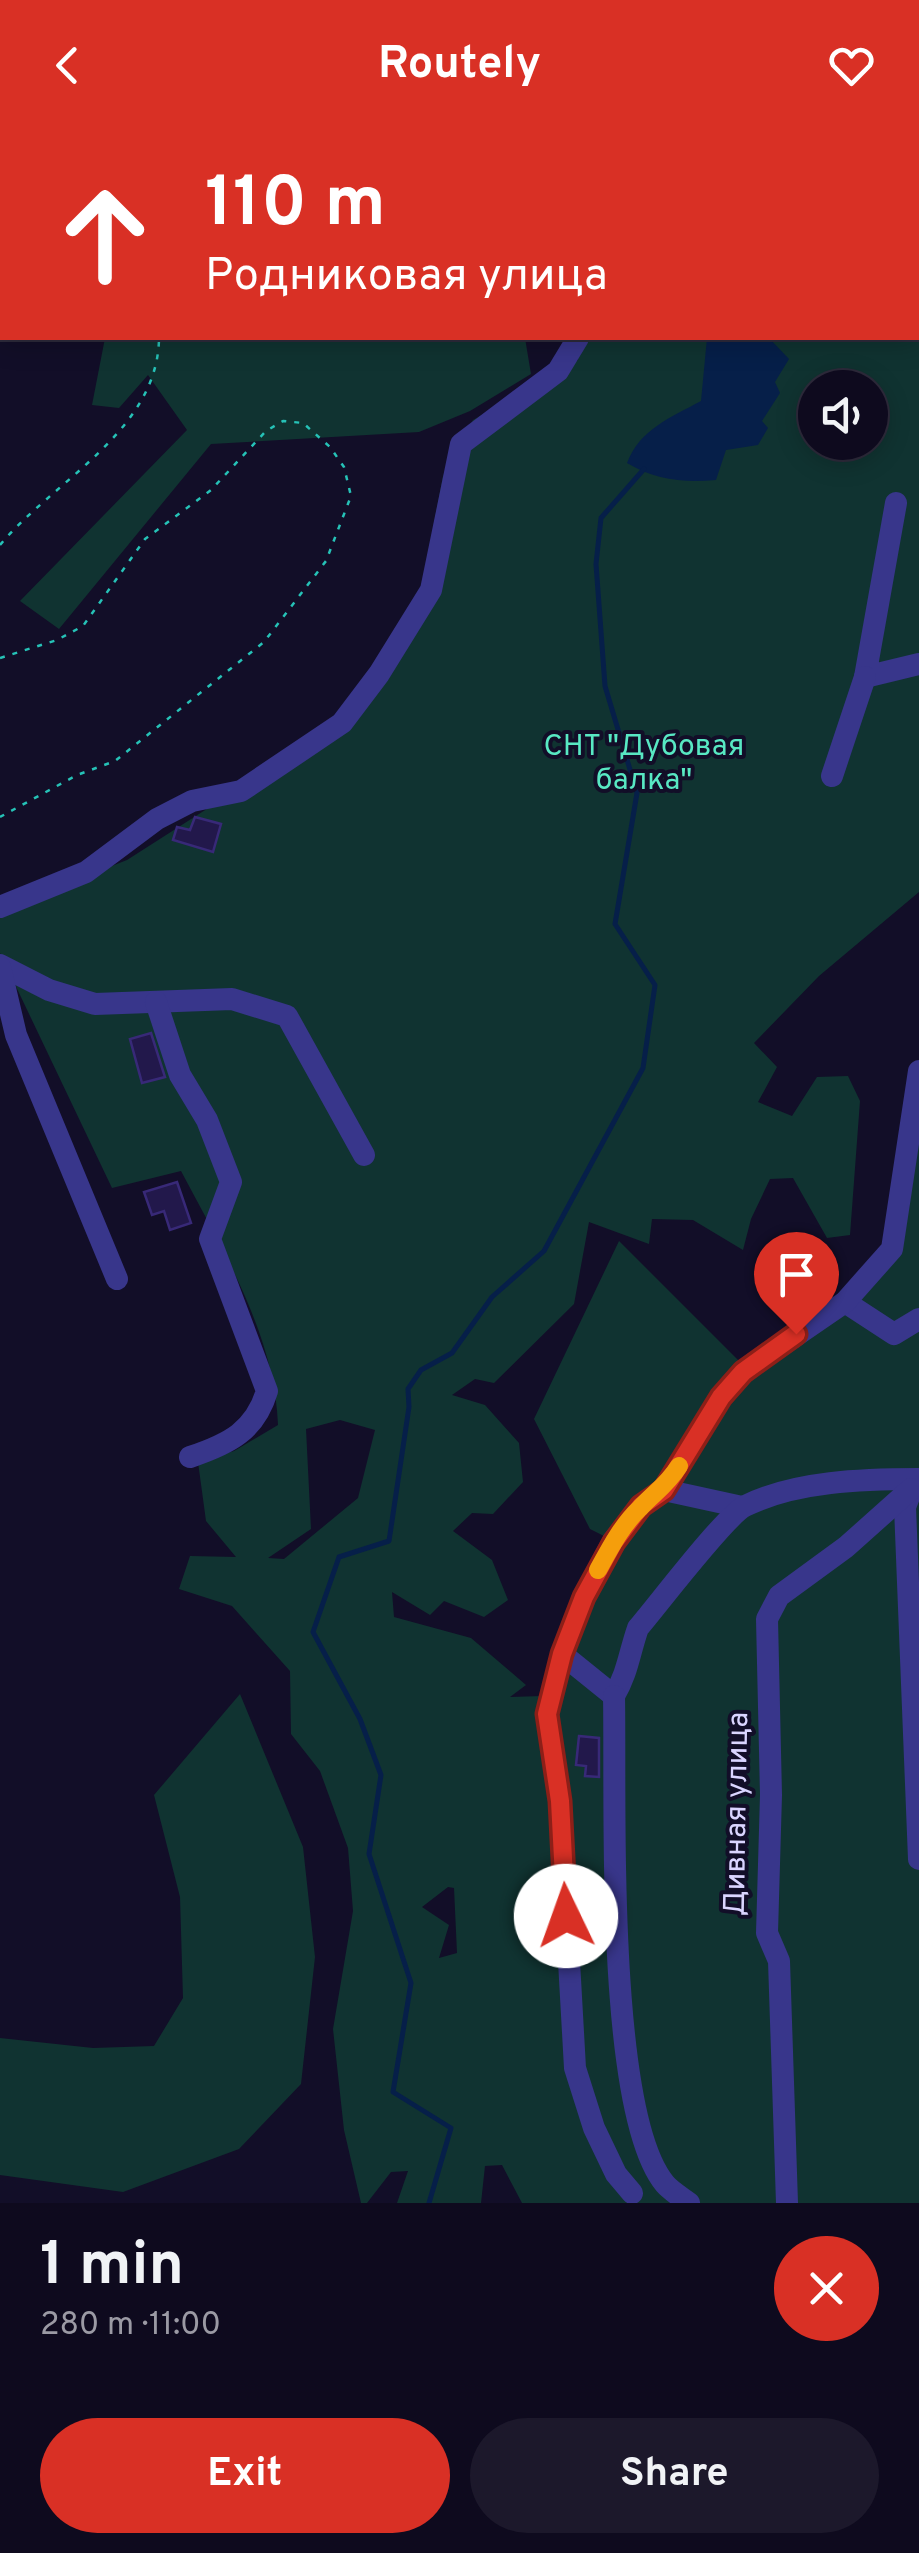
<!DOCTYPE html>
<html lang="en">
<head>
<meta charset="utf-8">
<style>
	:root { --surface:#0e0a1e; --page:#1c182b; --text:#f1f3f6; --muted:#9b9aa4; --line:#2e2b3c; --accent:#d93025 }
	body { margin:0; font-family:Overpass,sans-serif; background:var(--page); color:var(--text); height:100vh; display:flex; flex-direction:column; font-size:38px; white-space:nowrap }
	* { box-sizing:border-box; margin:0 }
	p { font-size:32px; color:var(--muted) }
	.icon { flex:none; width:55px; height:55px; fill:none; stroke:currentColor; stroke-width:2; stroke-linecap:round; stroke-linejoin:round }
	.map { position:relative; height:2073px; overflow:hidden }
	.side { display:flex; flex-direction:column; background:var(--surface); flex:1 }
	.side>* { flex:none }
	.banner { position:absolute; left:0px; top:0px; width:920px; height:210px; box-shadow:0 5px 25px #0003,0 0 0 2px var(--line); background:#d93025; color:#fff; overflow:hidden }
	.tools { position:absolute; left:798px; top:240px; display:grid; gap:20px }
	.tools a { display:grid; place-items:center; width:90px; height:90px; border-radius:50%; background:var(--surface); box-shadow:0 5px 25px #0003,0 0 0 2px var(--line); font-size:50px }
	.pin { position:absolute; display:grid; place-items:center; width:85px; height:85px; color:#fff; margin:-102px -42px; border-radius:50% 50% 50% 0; rotate:-45deg; box-shadow:0 0 10px #0007 }
	.pin .icon { rotate:45deg }
	.me { position:absolute; width:110px; margin:-55px; rotate:357deg; stroke-linejoin:round; filter:drop-shadow(0 0 8px #0008) }
	.turn { display:flex; align-items:center; gap:35px; height:210px; padding:0 40px; font-size:45px }
	.turn .icon { width:130px; height:130px; stroke-width:2.5 }
	.turn b { display:block; font-size:70px; line-height:85px }
	.round { display:grid; place-items:center; flex:none; width:105px; height:105px; border-radius:52px; background:var(--page) }
	.head { display:flex; align-items:center; justify-content:space-between; height:170px; padding:0 40px }
	h1 { font-size:60px; font-weight:700; line-height:75px }
	.primary-button { display:flex; gap:20px; margin-top:auto; padding:20px 40px }
	.primary-button a { flex:1; height:115px; border-radius:60px; background:var(--accent); color:#fff; font-size:40px; font-weight:700; line-height:115px; text-align:center }
	.primary-button a+a { background:var(--page); color:var(--text) }
	header { display:flex; justify-content:space-between; align-items:center; height:130px; padding:0 40px; background:var(--accent); color:#fff; font-size:45px; font-weight:700 }
	.map>svg:first-child { display:block }
	.green { fill:#103331; fill-rule:evenodd }
	.water { fill:#061f49 }
	.lines { fill:none; stroke-linecap:round; stroke-linejoin:round }
	.stream { stroke:#061f49; stroke-width:5 }
	.building { fill:#22184b; stroke:#382978; stroke-width:2.5 }
	.path { stroke:#26c2b7; stroke-width:2.5; stroke-dasharray:5 8; stroke-linecap:butt }
	.minor { stroke:#38368b; stroke-width:22 }
	.route-casing { stroke:#8d1f18; stroke-width:25 }
	.route { stroke:#d93025; stroke-width:18 }
	.slow { stroke:#f59e0b; stroke-width:18 }
	.labels { text-anchor:middle; dominant-baseline:central; stroke-width:8; stroke-linejoin:round; paint-order:stroke }
	.park-label { font-size:30px; fill:#58e8c3; stroke:#120e28 }
	.street-label { font-size:30px; fill:#dad5ff; stroke:#120e28 }
</style>
</head>
<body>
<header><svg class="icon" aria-label="back" viewBox="0 0 24 24"><path d="M15 5l-7 7 7 7"/></svg>Routely<svg class="icon" aria-label="heart" viewBox="0 0 24 24"><path d="M12 20l-8-8c-3-5 5-10 8-4 3-6 11-1 8 4z"/></svg></header>
<div class="map">
<svg width="919" height="2073" viewBox="0 0 919 2073">
	<rect width="100%" height="100%" fill="#120e28"/>
	<g class="green">
		<polygon points="0,0 494,0 494,2 2,2 0,191"/>
		<path d="M567,0H919V762L819,846L754,913L777,937L758,972L792,986L817,947L848,946L860,971L850,1105L827,1108L793,1048L770,1049L751,1089L743,1120L693,1090L652,1089L649,1114L589,1092L574,1174L494,1253L475,1249L452,1265L485,1275L519,1313L523,1352L493,1384L472,1383L453,1401L492,1430L508,1470L484,1487L444,1471L430,1485L392,1462L394,1487L471,1508L526,1555L510,1567L543,1566L608,1408L590,1399L534,1289L619,1111L751,1243L894,1129L919,986V2073H522L502,2035L485,2036L481,2073H397L408,2041L391,2042L367,2073H361L344,2000L333,1899L353,1781L348,1718L320,1641L291,1604L290,1541L232,1476L179,1459L190,1426L236,1427L206,1391L198,1332L234,1321L278,1295C275,1205 222,1119 181,1041L112,1058L0,823V780L127,730L355,584L417,482L443,346L473,290L578,230L577,208H918V2ZM815,258H870V312H815ZM340,1290L375,1300L358,1368L284,1429L268,1428L311,1399L306,1299ZM448,1757L454,1758L457,1823L439,1828L449,1795L422,1777Z"/>
		<polygon points="105,208 525,208 531,244 470,281 419,302 211,314 59,499 20,471 187,300 148,245 119,278 92,275"/>
		<polygon points="240,1564 303,1717 315,1827 301,1954 239,2019 123,2062 0,2045 0,1908 93,1918 154,1916 183,1868 180,1767 154,1665"/>
	</g>
	<path class="water" d="M707,208H769L789,229L775,252L780,263L762,291L768,298L758,315L726,320L716,350C684,353 655,350 627,333C640,299 670,288 701,271Z"/>
	<g class="lines">
		<polyline class="stream" points="429,2073 451,1998 393,1962 411,1853 369,1724 381,1645 360,1589 313,1502 339,1427 389,1411 409,1277 408,1259 421,1240 452,1223 492,1167 544,1121 643,938 655,855 615,794 637,663 605,556 596,434 601,388 644,339"/>
	</g>
	<g class="building">
		<polygon points="195,687 221,694 213,722 173,710 177,697 190,700"/>
		<polygon points="151,903 165,947 142,953 130,909"/>
		<polygon points="177,1052 191,1093 170,1100 164,1081 152,1085 144,1062"/>
		<polygon points="579,1606 599,1608 599,1647 585,1646 586,1636 576,1635"/>
	</g>
	<g class="lines">
		<g class="path">
			<polyline points="420,0 420,2"/>
			<polyline points="0,152 2,149"/>
			<path d="M0,415C53,351 158,301 159,208"/>
			<polyline points="0,528 57,510 83,496 145,409 211,360 266,301 283,291 303,293 330,317 344,337 351,366 326,431 264,512 115,631 77,645 0,687"/>
		</g>
		<g class="minor">
			<polyline points="559,0 559,2"/>
			<polyline points="896,373 865,547 919,534"/>
			<polyline points="832,646 865,547"/>
			<polyline points="0,777 86,742 157,689 192,671 241,661 342,593 379,544 431,460 461,314 558,241 578,208"/>
			<polyline points="0,835 49,860 95,874 232,869 287,886 364,1025"/>
			<polyline points="0,837 16,905 117,1149"/>
			<path d="M156,872L180,945L207,990L231,1052L210,1109L267,1261C255,1301 229,1314 190,1327"/>
			<polyline points="845,1172 894,1204 919,1189"/>
			<polyline points="912,1359 905,1377 919,1729"/>
			<polyline points="664,1360 742,1377"/>
			<path d="M562,1524L614,1566C628,1542 629,1524 638,1498C657,1476 725,1386 745,1376C795,1351 864,1349 919,1349"/>
			<path d="M614,1566C616,1667 605,1982 665,2054C671,2061 681,2067 689,2073"/>
			<polyline points="632,2063 616,2044 594,1998 575,1938 560,1671 547,1584 562,1524 584,1467 613,1411 641,1377 664,1360 721,1267 743,1242 845,1172 892,1119 919,941"/>
			<polyline points="787,2073 779,1831 767,1803 771,1665 767,1489 779,1466 846,1417 911,1359"/>
		</g>
	</g>
	<g class="lines">
		<g class="route-casing">
			<polyline id="route" points="566,1786 560,1671 547,1584 562,1524 584,1467 614,1412 641,1376 664,1360 721,1267 743,1242 796,1204"/>
		</g>
		<use href="#route" class="route"/>
		<path class="slow" d="M598,1440C610,1418 622,1395 640,1378C655,1362 667,1355 679,1336"/>
	</g>
	<g class="labels">
		<g class="park-label">
			<text x="644" y="617">СНТ "Дубовая<tspan x="644" dy="34">балка"</tspan></text>
		</g>
		<g class="street-label">
			<text transform="translate(738 1684) rotate(-89)">Дивная улица</text>
		</g>
	</g>
</svg>
<div class="tools">
<a><svg class="icon" aria-label="sound" viewBox="0 0 24 24"><path d="M4 9h4l5-4v14l-5-4H4zM17 9q2 3 0 6"/></svg></a>
</div>
<div class="pin" style="left:796px;top:1204px;background:#d93025"><svg class="icon" aria-label="arrive" viewBox="0 0 24 24"><path d="M6 21V4h12l-3 4 3 4H6"/></svg></div>
<svg class="me" style="left:566px;top:1786px" viewBox="-20 -20 40 40"><circle r="19" fill="#fff"/><path d="M0-13L10 11 0 6-10 11z" fill="#d93025"/></svg>
<div class="banner">
<div class="turn"><svg class="icon" aria-label="ahead" viewBox="0 0 24 24"><path d="M12 20V5M6 11l6-6 6 6"/></svg><div><b>110 m</b>Родниковая улица</div></div>
</div>
</div>
<section class="side">
<div class="head"><div><h1>1 min</h1><p>280 m · 11:00</p></div><a class="round" style="background:#d93025;color:#fff"><svg class="icon" aria-label="close" viewBox="0 0 24 24"><path d="M6 6l12 12M18 6L6 18"/></svg></a></div>
<div class="primary-button"><a>Exit</a><a>Share</a></div>
</section>
</body>
</html>
